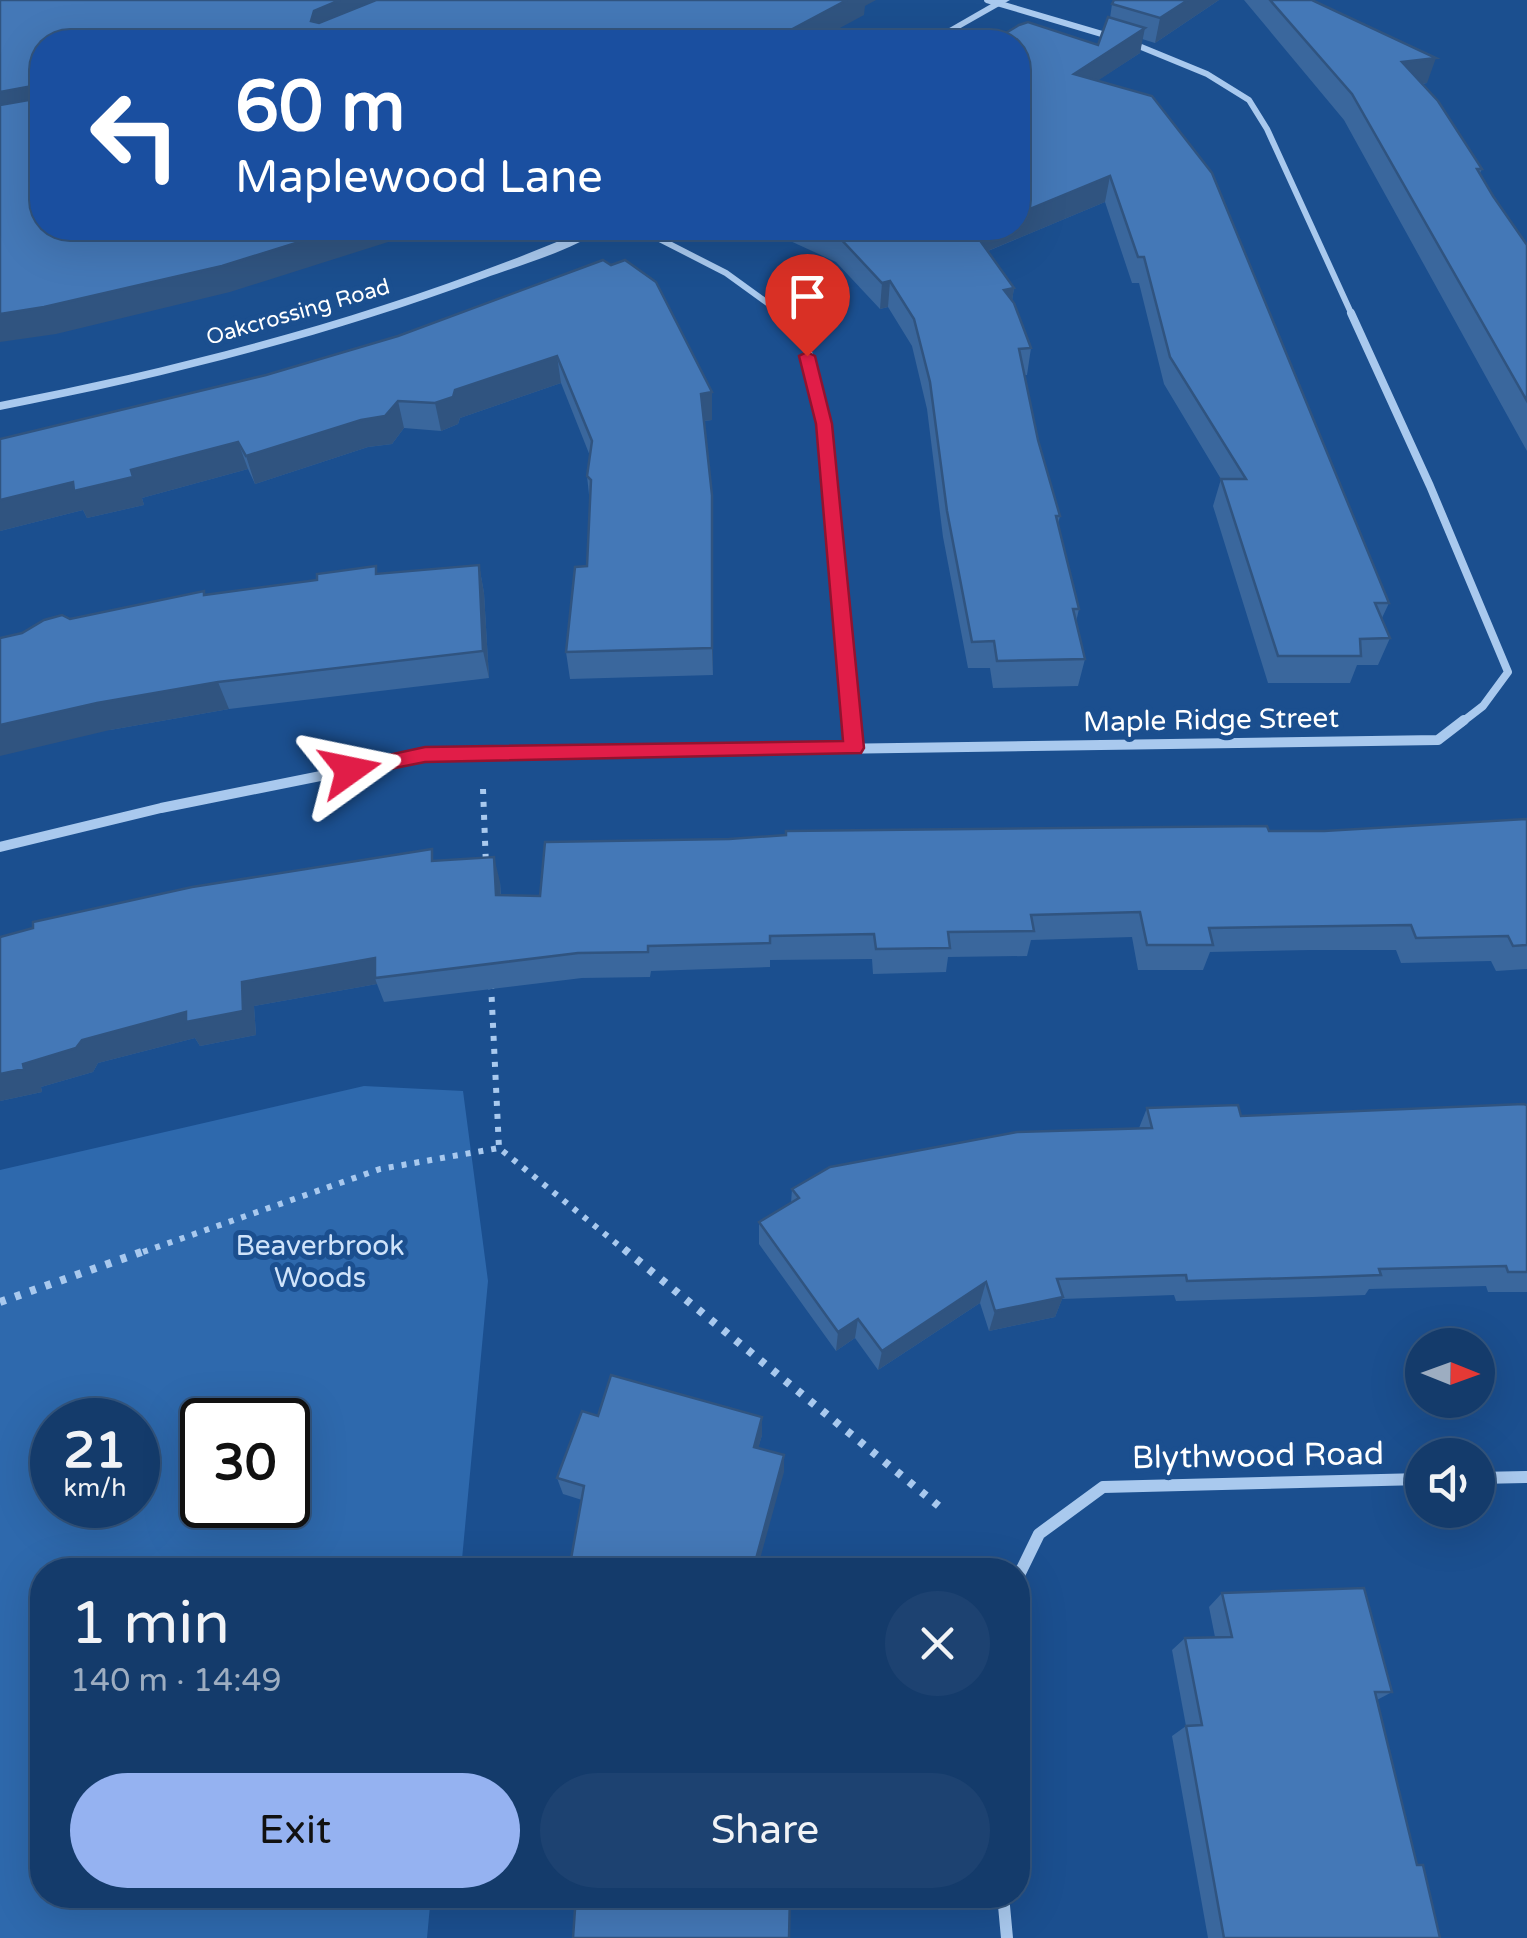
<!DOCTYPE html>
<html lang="en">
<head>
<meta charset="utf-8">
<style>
	:root { --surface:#143b6b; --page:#1d4271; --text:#f1f3f6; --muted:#9dadc1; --line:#33557e; --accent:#95b2f1 }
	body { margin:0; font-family:"Varela Round",sans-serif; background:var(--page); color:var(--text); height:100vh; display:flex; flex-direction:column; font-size:38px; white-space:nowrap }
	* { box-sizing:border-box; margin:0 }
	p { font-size:32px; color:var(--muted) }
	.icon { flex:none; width:55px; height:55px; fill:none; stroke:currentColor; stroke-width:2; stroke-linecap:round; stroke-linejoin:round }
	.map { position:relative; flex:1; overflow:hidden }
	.sheet { position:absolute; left:30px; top:1558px; width:1000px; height:350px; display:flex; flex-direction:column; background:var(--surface); border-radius:40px; box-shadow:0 10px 40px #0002,0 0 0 2px var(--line) }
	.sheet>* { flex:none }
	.top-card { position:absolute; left:30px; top:30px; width:1000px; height:210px; border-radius:40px; box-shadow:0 10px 40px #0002,0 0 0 2px var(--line); background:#1a4fa0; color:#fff; overflow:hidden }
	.needle { width:65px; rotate:91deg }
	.controls { position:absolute; left:1405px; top:1328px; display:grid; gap:20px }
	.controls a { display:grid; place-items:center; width:90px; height:90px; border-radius:50%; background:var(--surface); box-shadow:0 10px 40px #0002,0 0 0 2px var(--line); font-size:50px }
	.speed { position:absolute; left:30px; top:1398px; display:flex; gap:20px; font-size:50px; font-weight:700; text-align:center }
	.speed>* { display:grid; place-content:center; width:130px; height:130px; border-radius:50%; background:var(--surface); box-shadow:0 10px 40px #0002,0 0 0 2px var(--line); line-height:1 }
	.speed small { font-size:25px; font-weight:400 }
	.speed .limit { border:5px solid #111; border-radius:15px; background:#fff; color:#111 }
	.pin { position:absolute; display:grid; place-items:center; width:85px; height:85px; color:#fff; margin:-102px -42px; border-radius:50% 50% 50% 0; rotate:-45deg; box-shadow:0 0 10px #0007 }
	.pin .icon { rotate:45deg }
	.me { position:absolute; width:110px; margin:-55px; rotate:78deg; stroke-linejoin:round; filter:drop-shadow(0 0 8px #0008) }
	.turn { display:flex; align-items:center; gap:35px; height:210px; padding:0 40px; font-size:45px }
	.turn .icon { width:130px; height:130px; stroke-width:2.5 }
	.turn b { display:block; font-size:70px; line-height:85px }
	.round { display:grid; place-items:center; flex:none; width:105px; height:105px; border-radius:52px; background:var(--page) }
	.headline { display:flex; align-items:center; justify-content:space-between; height:170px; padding:0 40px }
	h1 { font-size:60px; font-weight:600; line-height:75px }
	.button { display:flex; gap:20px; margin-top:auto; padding:20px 40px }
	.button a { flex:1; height:115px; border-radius:60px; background:var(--accent); color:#111; font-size:40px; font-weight:600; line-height:115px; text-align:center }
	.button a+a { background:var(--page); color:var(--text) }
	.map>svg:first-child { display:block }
	.green { fill:#2e69ad; fill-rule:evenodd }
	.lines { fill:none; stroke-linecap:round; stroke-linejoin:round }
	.path-far1 { stroke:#a9c9ee; stroke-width:6; stroke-dasharray:5 8; stroke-linecap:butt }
	.path { stroke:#a9c9ee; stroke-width:8; stroke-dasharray:6 10; stroke-linecap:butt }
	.minor-far3 { stroke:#a9c9ee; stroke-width:6 }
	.minor-far2 { stroke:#a9c9ee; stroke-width:8 }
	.minor-far1 { stroke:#a9c9ee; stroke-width:10 }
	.minor { stroke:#a9c9ee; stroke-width:12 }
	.tertiary { fill:#a9c9ee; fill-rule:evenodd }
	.wall { fill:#3a679d }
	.shaded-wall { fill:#305480 }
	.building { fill:#4478b7; stroke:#305480; stroke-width:2.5 }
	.route { fill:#e11d48; stroke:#92132f; stroke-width:2.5 }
	.labels { text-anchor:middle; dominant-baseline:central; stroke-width:10; stroke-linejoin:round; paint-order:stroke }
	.far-street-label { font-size:22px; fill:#fff; stroke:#1b4f8f }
	.street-label { font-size:28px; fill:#fff; stroke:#1b4f8f }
	.park-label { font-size:28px; fill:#cfe3fa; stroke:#1b4f8f }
	.near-street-label { font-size:32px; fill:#fff; stroke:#1b4f8f }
</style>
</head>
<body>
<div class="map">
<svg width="1527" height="1938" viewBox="0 0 1527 1938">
	<rect width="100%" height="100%" fill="#1b4f8f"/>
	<path class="green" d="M364,1086L463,1091L488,1281L461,1570H42V1895H431L427,1938H0V1170ZM52,1420H138V1505H52ZM202,1420H288V1505H202Z"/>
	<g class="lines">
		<g class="path-far1">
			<polyline points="483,789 486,866"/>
			<polyline points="491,984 499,1148 627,1252"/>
			<polyline points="143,1252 380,1169 499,1148"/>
		</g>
		<g class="path">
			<polyline points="624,1249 940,1507"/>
			<polyline points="0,1302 150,1249"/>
		</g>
		<g class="minor-far3">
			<polyline points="987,0 1112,37"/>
			<polyline points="1129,42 1207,74 1249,100 1267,129 1352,315"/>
			<polyline points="638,228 726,273 784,315"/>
		</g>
		<g class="minor-far2">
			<polyline points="781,313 799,334 809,355 824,424 852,723"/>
			<polyline points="1351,313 1430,486 1508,672 1483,706 1461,723"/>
		</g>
		<g class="minor-far1">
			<polyline points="851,720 854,748"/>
			<polyline points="0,847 161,808 425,755 1438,740 1464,720"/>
		</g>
		<g class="minor">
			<polyline points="1478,1478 1527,1477"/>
			<polyline points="1018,1577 1039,1534 1103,1487 1422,1479"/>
			<polyline points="1003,1895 1007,1938"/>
		</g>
		<g class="tertiary">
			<polygon points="998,0 1010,0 936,42 925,42"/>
			<path d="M590,228H604C573,250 521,265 485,278C328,336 164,378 0,410V402C201,363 402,309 590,228Z"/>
		</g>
	</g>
	<g class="wall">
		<polygon points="1219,0 1155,43 1142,39 1140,53 1098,80 1389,603 1382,618 1390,638 1378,665 1357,665 1350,683 1268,683 1213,506 1221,479 1164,384 1139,283 1132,283 1105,202 988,251 1014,288 1012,300 1031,348 1027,375 1025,375 1038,440 1060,516 1058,524 1079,609 1076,622 1085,659 1078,686 993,688 990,668 968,668 943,537 927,409 912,346 888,307 880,309 836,262 762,228 1018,228 1110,18 1112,4"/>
		<polygon points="1244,0 1312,0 1427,83 1422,84 1482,169 1480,173 1493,196 1527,245 1527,451 1344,120"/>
		<polygon points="603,260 712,420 704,421 712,495 713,675 570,679 566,652 587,566 590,504 587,476 590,456 561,383 460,418 458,424 441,431 404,428 392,444 368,447 255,484 248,469 142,498 144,505 87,518 83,510 0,531 0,439 266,375 398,336"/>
		<polygon points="479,565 484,593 489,678 229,709 110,730 22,633 70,619 206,595 378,574"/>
		<polygon points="1527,819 1527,969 1496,971 1491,961 1401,963 1396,950 1310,950 1210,952 1203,970 1138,970 1132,937 1031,940 1027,956 948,957 946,972 873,974 872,959 770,960 770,967 651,971 650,977 582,978 384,1002 377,984 254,1006 256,1035 200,1046 195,1038 98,1063 93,1072 41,1087 42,1092 0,1101 0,937 435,861 500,882 501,895 540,896 1269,831 1324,831"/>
		<polygon points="1527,1105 1527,1292 1488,1292 1486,1286 1369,1289 1365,1295 1313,1297 1176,1301 1174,1295 1062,1299 1055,1317 989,1331 980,1303 878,1370 855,1338 836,1351 759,1244 759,1222 791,1203 792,1189 1139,1128 1147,1108 1241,1116"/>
		<polygon points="598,1416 762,1417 762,1435 758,1448 784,1472 582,1500 563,1494 557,1478"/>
		<polygon points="1222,1593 1392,1692 1377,1700 1417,1865 1440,1938 1208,1938 1172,1736 1186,1726 1172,1650 1185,1638 1215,1637 1209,1607"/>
	</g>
	<g class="shaded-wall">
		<polygon points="340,0 403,0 319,36 311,21 314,11"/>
		<polygon points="847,0 876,0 865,6 864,15 814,42 768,42"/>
		<polygon points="1188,0 1219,0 1155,43 1160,18"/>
		<polygon points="1145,28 1140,53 1070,99 1074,74"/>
		<polygon points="1436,58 1427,83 1393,88 1402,62"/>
		<polygon points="32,86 42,111 0,119 0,92"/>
		<polygon points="1110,176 1105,202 971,258 974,232 985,228 1018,228 1018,214"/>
		<polygon points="344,228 423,228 423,231 230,292 56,334 0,342 0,314"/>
		<polygon points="890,281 888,307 880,309 882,283"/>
		<polygon points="1014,288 1010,315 1004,290"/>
		<polygon points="557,356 561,383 460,418 458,424 441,431 435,403 455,390"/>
		<polygon points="712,392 712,420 702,421 701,394"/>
		<polygon points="398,401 404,428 392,444 368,447 255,484 246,456"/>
		<polygon points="238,442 248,469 142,498 144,505 87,518 83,510 0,531 0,500 73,482 131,470"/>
		<polygon points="712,495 713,522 713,675 712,648"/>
		<polygon points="479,565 484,593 489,678 483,651"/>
		<polygon points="218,682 229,709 110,730 0,756 0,725 97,703"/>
		<polygon points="494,857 500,882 502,920 496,895"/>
		<polygon points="375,958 375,978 377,984 254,1006 256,1035 200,1046 195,1038 98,1063 93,1072 41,1087 42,1092 0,1101 0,1074 82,1040 242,982"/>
		<polygon points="986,1282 980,1303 878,1370 882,1351"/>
		<polygon points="1063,1297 1055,1317 989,1331 995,1311"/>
		<polygon points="858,1319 855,1338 836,1351 838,1332"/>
		<polygon points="762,1417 762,1435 754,1464 754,1447"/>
		<polygon points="784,1455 784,1472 757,1570 753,1570"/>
	</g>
	<g class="building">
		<polygon points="0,0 340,0 314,11 311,21 319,23 376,0 847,0 768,42 42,42 42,228 344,228 222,266 44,307 0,314 0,105 35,99 39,90 32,86 0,92"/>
		<polygon points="1114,0 1188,0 1160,18 1112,4"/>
		<polygon points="1270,0 1312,0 1436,58 1402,62 1438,101 1482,169 1477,169 1493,196 1527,245 1527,401 1352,94"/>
		<polygon points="1108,17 1145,28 1074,74 1152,96 1212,173 1389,603 1375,603 1390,638 1360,639 1361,656 1278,656 1221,479 1246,479 1170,357 1144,257 1138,257 1110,176 1018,214 1018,42 991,42 1019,25 1028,22 1098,45"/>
		<polygon points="820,228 985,228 974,232 1014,288 1004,290 1014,303 1031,348 1019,349 1038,440 1060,516 1056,516 1079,609 1073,609 1085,659 997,661 994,641 972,642 947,511 930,382 914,319 890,281 882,283 837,235"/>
		<polygon points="603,260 611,265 625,260 656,282 712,392 701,394 712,495 712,648 566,652 575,567 587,566 591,480 587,476 592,441 557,356 455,390 453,397 435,403 398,401 385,416 361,420 246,456 238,442 131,470 133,477 74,491 73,482 0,500 0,439 266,375 398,336"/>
		<polygon points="479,565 483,651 218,682 97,703 0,725 0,638 22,633 44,620 62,615 70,619 204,591 204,595 317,580 317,574 376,566 376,574"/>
		<polygon points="1527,819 1527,945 1513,946 1508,936 1416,938 1411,925 1209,928 1213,945 1147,945 1140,912 1031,915 1034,931 948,932 950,948 876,949 874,934 770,936 770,943 648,946 648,952 578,953 375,978 375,958 242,982 243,1011 186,1022 186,1012 82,1040 76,1048 23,1064 24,1069 0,1074 0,937 33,928 33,922 192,887 432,849 432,861 494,857 496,895 540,896 545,842 729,839 786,835 786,831 1267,826 1269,831 1324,831"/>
		<polygon points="1523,1104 1527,1105 1527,1272 1508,1272 1506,1266 1379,1269 1381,1275 1328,1277 1187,1281 1186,1275 1057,1279 1063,1297 995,1311 986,1282 882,1351 858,1319 838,1332 759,1222 799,1198 792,1189 830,1167 1017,1132 1152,1128 1147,1108 1238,1105 1241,1116"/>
		<polygon points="611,1375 762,1417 754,1447 784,1455 753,1570 569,1570 584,1486 557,1478 582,1411 598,1416"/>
		<polygon points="1364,1588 1392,1692 1375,1692 1417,1865 1423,1865 1440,1938 1224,1938 1186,1726 1202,1725 1185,1638 1232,1637 1222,1593"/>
		<polygon points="576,1895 790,1895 789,1938 573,1938"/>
	</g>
	<polygon class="route" points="807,352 815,356 832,424 864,748 861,753 425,762 350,777 342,775 339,770 342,765 425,747 843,741 816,424 799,356"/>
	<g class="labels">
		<g class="far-street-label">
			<text transform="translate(298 312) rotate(-16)">Oakcrossing Road</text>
		</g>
		<g class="street-label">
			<text transform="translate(1211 720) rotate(-1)">Maple Ridge Street</text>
		</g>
		<g class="park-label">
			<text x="320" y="1246">Beaverbrook<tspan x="320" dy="32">Woods</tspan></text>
		</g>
		<g class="near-street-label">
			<text transform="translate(1258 1456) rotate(-1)">Blythwood Road</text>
		</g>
	</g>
</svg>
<div class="controls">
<a><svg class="needle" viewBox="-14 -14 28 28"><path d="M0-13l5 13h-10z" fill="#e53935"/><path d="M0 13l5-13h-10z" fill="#9dadc1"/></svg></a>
<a><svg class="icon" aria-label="sound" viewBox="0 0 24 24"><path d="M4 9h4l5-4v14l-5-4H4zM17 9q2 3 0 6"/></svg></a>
</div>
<div class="speed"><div>21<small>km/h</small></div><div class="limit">30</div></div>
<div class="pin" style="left:807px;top:356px;background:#d93025"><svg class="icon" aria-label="arrive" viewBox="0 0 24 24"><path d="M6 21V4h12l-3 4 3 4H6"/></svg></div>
<svg class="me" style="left:350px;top:770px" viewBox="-20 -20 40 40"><path d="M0-17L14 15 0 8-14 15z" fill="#e11d48" stroke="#fff" stroke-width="4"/></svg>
<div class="top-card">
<div class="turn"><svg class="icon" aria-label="left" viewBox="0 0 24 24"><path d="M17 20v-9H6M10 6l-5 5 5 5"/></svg><div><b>60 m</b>Maplewood Lane</div></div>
</div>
<section class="sheet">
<div class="headline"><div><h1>1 min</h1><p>140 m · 14:49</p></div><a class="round"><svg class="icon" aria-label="close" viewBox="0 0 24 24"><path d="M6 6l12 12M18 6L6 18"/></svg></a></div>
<div class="button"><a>Exit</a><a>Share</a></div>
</section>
</div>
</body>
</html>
